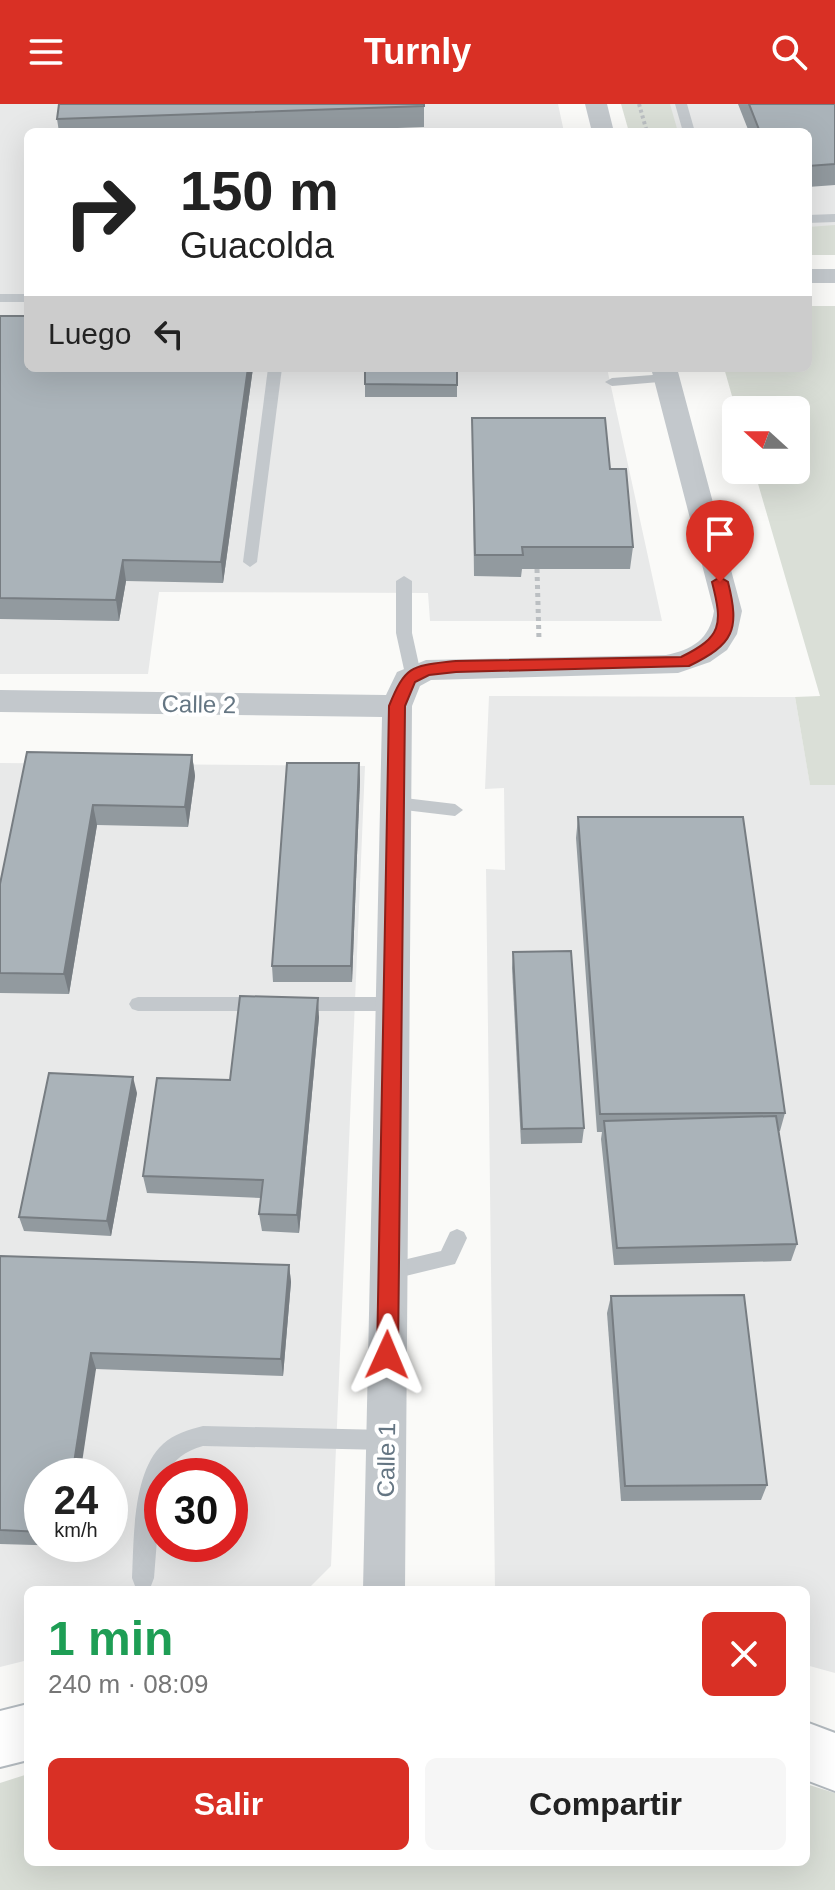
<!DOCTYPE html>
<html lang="es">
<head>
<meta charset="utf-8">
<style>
	:root { --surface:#fff; --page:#f6f6f6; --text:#222; --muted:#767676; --accent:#d93025 }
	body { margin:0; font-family:Arial,sans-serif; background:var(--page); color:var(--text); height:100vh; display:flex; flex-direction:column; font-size:30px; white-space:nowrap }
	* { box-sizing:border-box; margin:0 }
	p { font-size:26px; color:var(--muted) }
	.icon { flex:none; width:44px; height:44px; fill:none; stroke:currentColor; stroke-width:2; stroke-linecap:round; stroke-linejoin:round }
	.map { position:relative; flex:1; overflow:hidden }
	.panel { position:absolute; left:24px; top:1482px; width:786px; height:280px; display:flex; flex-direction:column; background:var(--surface); border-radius:12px; box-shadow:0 8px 32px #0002 }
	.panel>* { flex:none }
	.hud { position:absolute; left:24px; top:24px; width:788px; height:244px; border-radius:12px; box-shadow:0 8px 32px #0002; background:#fff; color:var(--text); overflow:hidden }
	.needle { width:52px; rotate:291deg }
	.controls { position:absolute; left:722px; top:292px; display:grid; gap:16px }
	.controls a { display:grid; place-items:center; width:88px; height:88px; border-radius:12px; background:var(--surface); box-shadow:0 8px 32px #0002; font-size:40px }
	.speed { position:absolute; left:24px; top:1354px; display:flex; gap:16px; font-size:40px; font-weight:700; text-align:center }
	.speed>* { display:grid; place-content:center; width:104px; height:104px; border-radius:50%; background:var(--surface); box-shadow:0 8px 32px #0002; line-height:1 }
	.speed small { font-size:20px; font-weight:400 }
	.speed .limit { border:12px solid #d22; background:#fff; color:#111 }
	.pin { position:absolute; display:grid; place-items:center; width:68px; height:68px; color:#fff; margin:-82px -34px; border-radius:50% 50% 50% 0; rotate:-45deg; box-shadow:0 0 8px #0007 }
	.pin .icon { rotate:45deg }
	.me { position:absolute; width:88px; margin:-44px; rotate:1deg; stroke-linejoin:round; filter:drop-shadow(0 0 6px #0008) }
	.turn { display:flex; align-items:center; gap:28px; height:168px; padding:0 24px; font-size:36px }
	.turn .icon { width:104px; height:104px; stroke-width:2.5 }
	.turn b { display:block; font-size:56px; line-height:68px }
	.then { display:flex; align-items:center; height:76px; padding:0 24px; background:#0003; gap:16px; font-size:30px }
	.round { display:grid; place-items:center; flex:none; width:84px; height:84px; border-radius:12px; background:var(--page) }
	.overview { display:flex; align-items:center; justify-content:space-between; height:136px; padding:0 24px }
	h1 { font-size:48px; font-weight:700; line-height:60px; color:#1e9e55 }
	.action { display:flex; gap:16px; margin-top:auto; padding:16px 24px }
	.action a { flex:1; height:92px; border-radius:12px; background:var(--accent); color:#fff; font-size:32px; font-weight:700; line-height:92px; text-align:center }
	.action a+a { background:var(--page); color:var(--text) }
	header { display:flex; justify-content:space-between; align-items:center; height:104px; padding:0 24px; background:var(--accent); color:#fff; font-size:36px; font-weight:700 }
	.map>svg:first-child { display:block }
	.built { fill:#e8e9e9; fill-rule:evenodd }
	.green { fill:#dadfd7 }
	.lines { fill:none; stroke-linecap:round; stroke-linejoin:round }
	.secondary-casing { stroke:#b3babf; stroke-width:4 }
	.path-far1 { stroke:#bbbfc2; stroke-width:4; stroke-dasharray:3 3; stroke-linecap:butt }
	.path { stroke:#bbbfc2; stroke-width:5; stroke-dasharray:4 4; stroke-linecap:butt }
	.lane { fill:#c3c8cc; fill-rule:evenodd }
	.street { fill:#c3c8cc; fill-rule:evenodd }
	.secondary { fill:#fff; fill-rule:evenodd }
	.wall { fill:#929a9f }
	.shaded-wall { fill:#777d82 }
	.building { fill:#aab3b9; stroke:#777d82; stroke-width:2 }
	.route { fill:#d93025; stroke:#8d1f18; stroke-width:2 }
	.labels { text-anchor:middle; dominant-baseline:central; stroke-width:8; stroke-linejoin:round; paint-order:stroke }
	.street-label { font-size:24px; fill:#657683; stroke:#fff }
</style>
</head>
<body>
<header><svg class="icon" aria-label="menu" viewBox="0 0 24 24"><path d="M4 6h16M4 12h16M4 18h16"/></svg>Turnly<svg class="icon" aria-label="search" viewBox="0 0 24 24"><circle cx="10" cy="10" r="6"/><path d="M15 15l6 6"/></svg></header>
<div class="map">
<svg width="835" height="1786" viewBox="0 0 835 1786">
	<rect width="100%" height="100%" fill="#fafaf8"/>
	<g class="built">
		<polygon points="0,0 558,0 564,28 28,28 28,264 607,264 662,517 430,517 428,489 159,488 148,570 0,570"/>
		<polygon points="656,0 835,0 835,147 808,147 808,28 665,28"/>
		<polygon points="489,592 795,593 810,680 835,681 835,1569 806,1561 806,1486 495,1486 486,765 505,766 504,684 485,685"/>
		<path d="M0,659L365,662L331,1462L307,1486H28V1556L0,1563ZM42,1372H110V1440H42ZM162,1372H230V1440H162Z"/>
	</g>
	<g class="green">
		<polygon points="621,0 670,0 678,28 629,28"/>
		<polygon points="835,121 835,151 808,151 808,123"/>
		<polygon points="808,202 835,202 835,681 810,681 795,593 820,592 754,366 796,366 796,306 736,306 724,264 808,264"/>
		<polygon points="28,1670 28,1758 806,1758 806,1680 835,1689 835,1786 0,1786 0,1679"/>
	</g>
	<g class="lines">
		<g class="secondary-casing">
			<g id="secondary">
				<polygon points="28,1600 28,1656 0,1663 0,1607"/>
				<polygon points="806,1618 835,1629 835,1687 806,1676"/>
			</g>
		</g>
		<polyline class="path-far1" points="639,0 647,28"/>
		<polyline class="path" points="537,465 539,536"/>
		<g class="lane">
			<polygon points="675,0 687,0 695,28 683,28"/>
			<polygon points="835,110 835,118 808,119 808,111"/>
			<rect x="0" y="190" width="28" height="8"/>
			<polygon points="268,264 282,264 257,458 250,463 243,458"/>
			<polygon points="666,270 673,274 671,277 612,282 605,278 612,274"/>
			<polygon points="404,472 412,477 412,529 421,570 413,576 405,570 396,529 396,477"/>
			<polygon points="396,693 455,700 463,706 455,712 396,705 388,699"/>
			<polygon points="138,893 263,893 269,895 272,900 269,905 263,907 138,907 132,905 129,900 132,895"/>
			<polygon points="296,893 393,893 399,895 402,900 399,905 393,907 296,907 290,905 287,900 290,895"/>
			<polygon points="457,1125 464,1128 467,1134 455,1160 389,1176 382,1173 379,1167 382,1161 441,1147 450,1128"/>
			<path d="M203,1322L386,1326L393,1329L397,1336L393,1343L386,1346L203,1342C185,1347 174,1355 166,1372H162L154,1474L151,1482L143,1485L135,1482L132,1474C134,1436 132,1368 163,1340C174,1330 188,1326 203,1322Z"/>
		</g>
		<g class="street">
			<polygon points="585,0 607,0 614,28 592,28"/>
			<rect x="808" y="165" width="27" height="14"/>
			<path d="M651,264H677L742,507L737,530L727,546L710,558L678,569L431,576L420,582L412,602L405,1486H363L382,613L0,608V586L386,591L397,568L426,556L666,551C692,546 710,535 714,507Z"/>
		</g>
		<use href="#secondary" class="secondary"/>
	</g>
	<g class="wall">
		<polygon points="738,0 835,0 835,81 808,83 808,28 749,28"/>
		<polygon points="424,2 424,23 293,28 59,28 57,15"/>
		<polygon points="0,212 253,264 223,479 126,477 119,517 0,515"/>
		<polygon points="457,264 457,293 365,293 365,280"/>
		<polygon points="472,314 610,365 633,443 630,465 522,465 521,473 474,472"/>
		<polygon points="27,648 192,651 195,672 188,723 97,721 69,890 0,889 0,780"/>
		<polygon points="359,659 360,676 352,878 273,878 272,862"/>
		<polygon points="578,713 785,1009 780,1027 778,1027 797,1140 791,1157 614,1161 601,1035 602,1028 597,1028 576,734"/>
		<polygon points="513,848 584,1024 582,1039 521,1040 512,864"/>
		<polygon points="319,913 299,1129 262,1127 259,1110 261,1094 147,1089 143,1072 230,976"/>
		<polygon points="137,989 111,1132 24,1127 19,1113"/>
		<polygon points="0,1152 289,1161 291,1178 283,1272 96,1265 42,1372 42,1440 70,1440 69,1442 0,1440"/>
		<polygon points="611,1192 767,1381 761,1396 621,1397 607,1209"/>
	</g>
	<g class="shaded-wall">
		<polygon points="248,264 253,264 223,479 221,458"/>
		<polygon points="123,456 126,477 119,517 116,496"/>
		<polygon points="192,651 195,672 188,723 185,703"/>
		<polygon points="359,659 360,676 352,878 351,862"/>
		<polygon points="93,701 97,721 69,890 64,870"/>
		<polygon points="318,894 319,913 299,1129 297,1111"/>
		<polygon points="133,973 137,989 111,1132 107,1117"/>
		<polygon points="289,1161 291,1178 283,1272 281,1255"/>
		<polygon points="91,1249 96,1265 80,1372 72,1372"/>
	</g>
	<g class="building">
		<polygon points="59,0 424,0 424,2 57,15"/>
		<polygon points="749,0 835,0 835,60 808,62 808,28 760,28"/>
		<polygon points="0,212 28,212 28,264 248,264 221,458 123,456 116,496 0,494"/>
		<polygon points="365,264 457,264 457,281 365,280"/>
		<polygon points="472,314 605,314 610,365 626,365 633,443 522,443 523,451 475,451"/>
		<polygon points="27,648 192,651 185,703 93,701 64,870 0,869 0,780"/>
		<polygon points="287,659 359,659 351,862 272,862"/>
		<polygon points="578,713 743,713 785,1009 600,1010"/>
		<polygon points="571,847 584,1024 522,1025 513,848"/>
		<polygon points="240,892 318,894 297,1111 259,1110 263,1076 143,1072 157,974 230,976"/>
		<polygon points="49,969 133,973 107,1117 19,1113"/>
		<polygon points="776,1012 797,1140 617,1144 604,1017"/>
		<polygon points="0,1152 289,1161 281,1255 91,1249 72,1372 42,1372 42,1428 0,1426"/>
		<polygon points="744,1191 767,1381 625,1382 611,1192"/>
	</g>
	<path class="route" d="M720,473L728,478C740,526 734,540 689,562L456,568L429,571L415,578L405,602L398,1251L395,1258L387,1261L380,1258L377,1251L389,602C406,560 412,562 456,557L681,553C722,533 723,521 712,478Z"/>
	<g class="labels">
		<g class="street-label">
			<text transform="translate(199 600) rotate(1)">Calle 2</text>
			<text transform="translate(386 1356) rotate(-89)">Calle 1</text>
		</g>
	</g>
</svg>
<div class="controls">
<a><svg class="needle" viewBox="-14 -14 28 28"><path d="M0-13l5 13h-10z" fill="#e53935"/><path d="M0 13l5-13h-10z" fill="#767676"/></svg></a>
</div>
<div class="speed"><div>24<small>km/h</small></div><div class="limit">30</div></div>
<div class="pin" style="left:720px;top:478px;background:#d93025"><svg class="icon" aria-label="arrive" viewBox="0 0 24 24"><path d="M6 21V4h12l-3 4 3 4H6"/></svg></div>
<svg class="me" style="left:387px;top:1251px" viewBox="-20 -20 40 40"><path d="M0-17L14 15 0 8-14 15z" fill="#d93025" stroke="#fff" stroke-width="4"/></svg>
<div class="hud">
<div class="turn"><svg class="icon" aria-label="right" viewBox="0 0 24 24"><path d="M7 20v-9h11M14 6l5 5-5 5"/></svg><div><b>150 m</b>Guacolda</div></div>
<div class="then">Luego<svg class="icon" aria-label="left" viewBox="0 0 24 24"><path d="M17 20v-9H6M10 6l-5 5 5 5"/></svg></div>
</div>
<section class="panel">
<div class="overview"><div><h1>1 min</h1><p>240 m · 08:09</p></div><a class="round" style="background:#d93025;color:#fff"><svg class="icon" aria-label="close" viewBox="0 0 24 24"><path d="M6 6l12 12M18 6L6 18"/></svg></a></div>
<div class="action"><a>Salir</a><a>Compartir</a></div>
</section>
</div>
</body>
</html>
